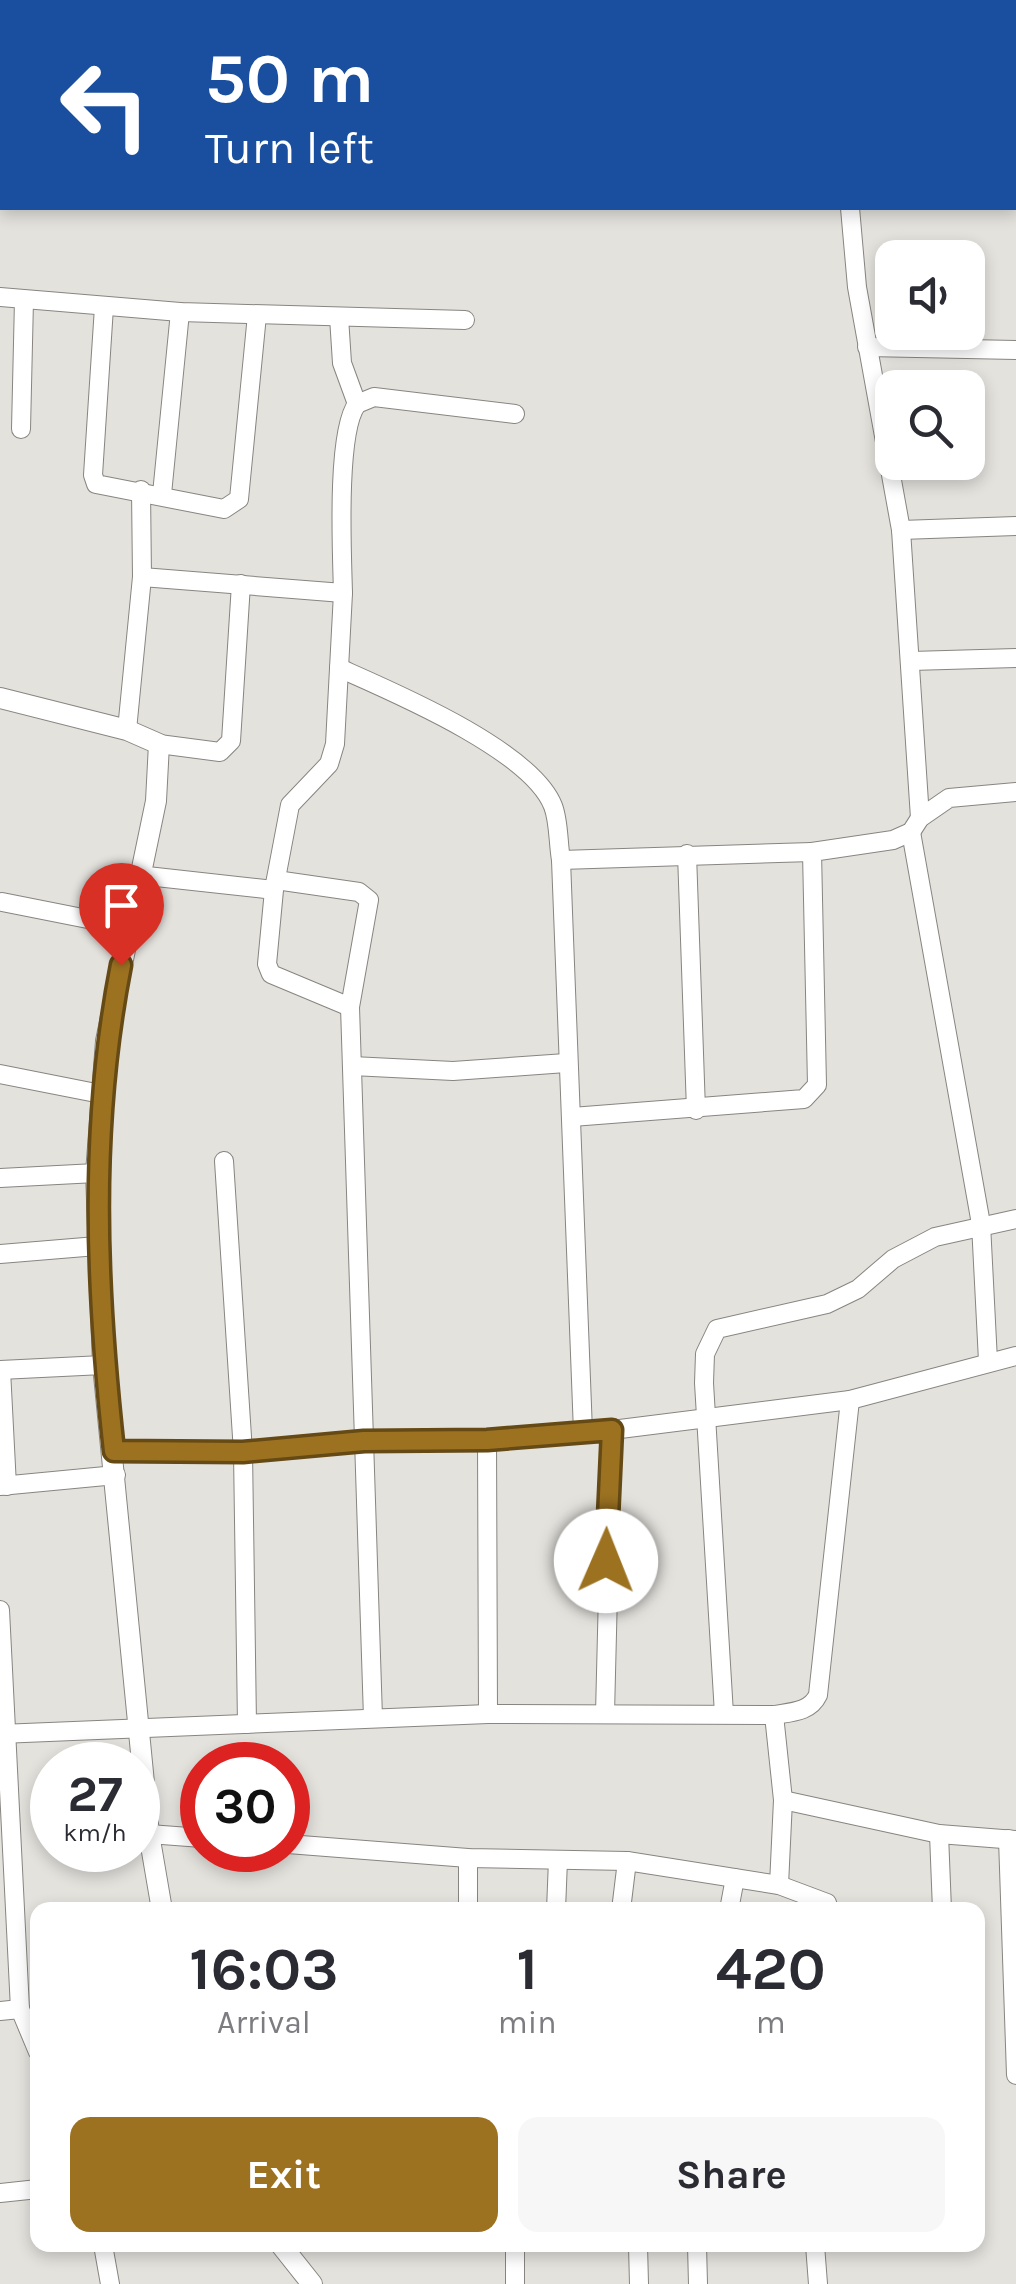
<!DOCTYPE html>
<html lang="en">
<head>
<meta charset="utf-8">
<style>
	:root { --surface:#fff; --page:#f7f7f7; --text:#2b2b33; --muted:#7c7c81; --accent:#9c7221 }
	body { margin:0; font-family:Karla,sans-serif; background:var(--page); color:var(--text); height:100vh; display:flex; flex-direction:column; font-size:38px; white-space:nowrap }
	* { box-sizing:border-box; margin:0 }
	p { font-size:32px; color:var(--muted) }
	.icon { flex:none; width:55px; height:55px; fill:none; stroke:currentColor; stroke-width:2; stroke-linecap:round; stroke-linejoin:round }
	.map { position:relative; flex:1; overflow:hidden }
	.sheet { position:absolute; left:30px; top:1902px; width:955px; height:350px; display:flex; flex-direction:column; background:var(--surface); border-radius:20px; box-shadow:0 5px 15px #0003 }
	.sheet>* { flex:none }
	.guide { position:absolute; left:0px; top:0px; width:1018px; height:210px; box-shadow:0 5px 15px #0003; background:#1a4fa0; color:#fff; overflow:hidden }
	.tools { position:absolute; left:875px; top:240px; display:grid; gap:20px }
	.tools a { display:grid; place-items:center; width:110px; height:110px; border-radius:20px; background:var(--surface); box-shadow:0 5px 15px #0003; font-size:50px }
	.speed { position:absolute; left:30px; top:1742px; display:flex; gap:20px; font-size:50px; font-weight:700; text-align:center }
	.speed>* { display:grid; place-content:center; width:130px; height:130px; border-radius:50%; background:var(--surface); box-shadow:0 5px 15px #0003; line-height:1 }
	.speed small { font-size:25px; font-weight:400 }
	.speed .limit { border:15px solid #d22; background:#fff; color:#111 }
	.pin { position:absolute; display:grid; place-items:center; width:85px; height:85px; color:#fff; margin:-102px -42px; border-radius:50% 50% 50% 0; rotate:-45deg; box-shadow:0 0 10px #0007 }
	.pin .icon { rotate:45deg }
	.me { position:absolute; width:110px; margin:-55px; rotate:1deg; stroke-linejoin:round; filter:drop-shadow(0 0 8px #0008) }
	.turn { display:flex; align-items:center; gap:35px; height:210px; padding:0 40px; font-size:45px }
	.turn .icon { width:130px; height:130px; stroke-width:2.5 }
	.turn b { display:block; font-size:70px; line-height:85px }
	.eta { display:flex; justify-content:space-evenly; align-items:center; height:170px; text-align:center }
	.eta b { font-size:60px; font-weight:700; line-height:70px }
	.button { display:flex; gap:20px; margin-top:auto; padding:20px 40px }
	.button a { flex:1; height:115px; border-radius:20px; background:var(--accent); color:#fff; font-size:40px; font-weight:700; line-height:115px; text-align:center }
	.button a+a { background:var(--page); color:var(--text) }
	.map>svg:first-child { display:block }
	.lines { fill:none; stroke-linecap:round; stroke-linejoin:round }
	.minor-casing { stroke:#888581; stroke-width:20 }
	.tertiary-casing { stroke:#888581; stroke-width:22 }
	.minor { stroke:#fff; stroke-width:18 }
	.tertiary { stroke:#fff; stroke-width:20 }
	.route-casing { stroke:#654a15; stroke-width:25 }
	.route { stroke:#9c7221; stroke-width:18 }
</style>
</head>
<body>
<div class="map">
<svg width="1016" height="2284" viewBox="0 0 1016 2284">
	<rect width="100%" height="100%" fill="#e4e2dd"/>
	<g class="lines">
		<g class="minor-casing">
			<g id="minor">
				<polyline points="944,0 944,2"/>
				<polyline points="1015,47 1016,47"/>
				<polyline points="850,208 857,287 901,530 920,818"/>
				<polyline points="0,297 180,312 465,320"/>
				<polyline points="104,307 93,475 96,484 224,509 239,499 257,315"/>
				<polyline points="339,317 342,363 357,404"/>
				<polyline points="867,347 1016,350"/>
				<polyline points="21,429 24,300"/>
				<path d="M141,490L142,577L343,593C342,554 336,432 357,404L374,397L515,414"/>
				<polyline points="162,494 180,312"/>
				<polyline points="901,530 1016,526"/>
				<polyline points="911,661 1016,658"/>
				<path d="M339,668C393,692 531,750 553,806C559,821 558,843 561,860L583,1432"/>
				<polyline points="127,730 142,577"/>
				<polyline points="159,744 220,752 231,741 241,584"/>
				<polyline points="911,832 981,1224 988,1361"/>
				<polyline points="687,854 696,1110"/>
				<polyline points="561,860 812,852"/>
				<polyline points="138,875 274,890 267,964 271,974 350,1007"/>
				<polyline points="276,880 359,892 369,900 350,1007 373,1718"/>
				<polyline points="274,889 290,805 329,764 335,744 343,593"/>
				<polyline points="2,902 128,927"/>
				<polyline points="352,1066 453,1071 566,1063"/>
				<polyline points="0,1074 101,1094"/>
				<polyline points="572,1117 804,1099 817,1085 812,852 893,840 911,832 920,818 949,798 1016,792"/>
				<polyline points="224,1161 243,1452 247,1724"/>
				<polyline points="0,1178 96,1173"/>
				<polyline points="0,1254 97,1246"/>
				<polyline points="0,1370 103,1365"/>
				<polyline points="1,1370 7,1486"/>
				<polyline points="487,1440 488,1714"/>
				<polyline points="114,1451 243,1452 365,1441 487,1440 612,1430 850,1400 1016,1356"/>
				<polyline points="0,1486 116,1475"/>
				<polyline points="0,1610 20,2009"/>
				<polyline points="605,1714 612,1430"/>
				<polyline points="724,1714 704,1383 705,1354 717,1329 827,1304 858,1289 893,1259 935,1237 1016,1219"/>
				<polyline points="774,1715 783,1800 779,1885"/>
				<path d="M0,1734L488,1714L774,1715C792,1712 810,1712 818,1695L850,1400"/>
				<polyline points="783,1800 939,1834 1016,1840"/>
				<polyline points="149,1834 202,1838"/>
				<polyline points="939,1834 942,1910"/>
				<polyline points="1008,1839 1016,2075"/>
				<polyline points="288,1844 468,1858 627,1861 779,1885 827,1903 829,1910"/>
				<polyline points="468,1910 468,1858"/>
				<polyline points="556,1910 558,1860"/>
				<polyline points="621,1910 627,1861"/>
				<polyline points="729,1910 735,1878"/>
				<polyline points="0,2011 20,2009 38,2052"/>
				<polyline points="0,2193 38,2189"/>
				<polyline points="103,2245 110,2284"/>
				<polyline points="638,2245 639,2284"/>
				<polyline points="697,2245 698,2284"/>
				<polyline points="815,2245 818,2284"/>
				<polyline points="515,2284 515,2245"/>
			</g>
		</g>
		<g class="tertiary-casing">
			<g id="tertiary">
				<polyline points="0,698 127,730 159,744 156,801 106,1041 96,1173 103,1365 149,1834 162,1910"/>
				<polyline points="281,2245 312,2284"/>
			</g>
		</g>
		<use href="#minor" class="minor"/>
		<use href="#tertiary" class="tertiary"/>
	</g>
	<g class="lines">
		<g class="route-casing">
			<path id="route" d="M121,965C89,1128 96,1287 114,1451L243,1452L364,1441L487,1440L612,1430L606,1561"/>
		</g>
		<use href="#route" class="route"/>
	</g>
</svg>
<div class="tools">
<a><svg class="icon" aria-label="sound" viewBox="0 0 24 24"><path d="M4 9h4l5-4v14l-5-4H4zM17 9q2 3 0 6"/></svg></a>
<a><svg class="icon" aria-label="search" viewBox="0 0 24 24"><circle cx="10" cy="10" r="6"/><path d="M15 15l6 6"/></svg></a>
</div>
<div class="speed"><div>27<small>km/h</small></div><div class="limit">30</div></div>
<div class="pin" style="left:121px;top:965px;background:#d93025"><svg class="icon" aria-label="arrive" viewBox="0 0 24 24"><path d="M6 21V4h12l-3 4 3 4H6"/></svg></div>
<svg class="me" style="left:606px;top:1561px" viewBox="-20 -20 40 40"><circle r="19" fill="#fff"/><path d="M0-13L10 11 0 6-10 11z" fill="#9c7221"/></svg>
<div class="guide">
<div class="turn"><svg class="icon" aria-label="left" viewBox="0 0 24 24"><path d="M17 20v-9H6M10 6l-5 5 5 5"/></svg><div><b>50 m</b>Turn left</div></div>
</div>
<section class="sheet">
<div class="eta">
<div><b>16:03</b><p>Arrival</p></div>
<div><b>1</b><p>min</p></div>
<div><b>420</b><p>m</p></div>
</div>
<div class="button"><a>Exit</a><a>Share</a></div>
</section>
</div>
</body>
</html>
